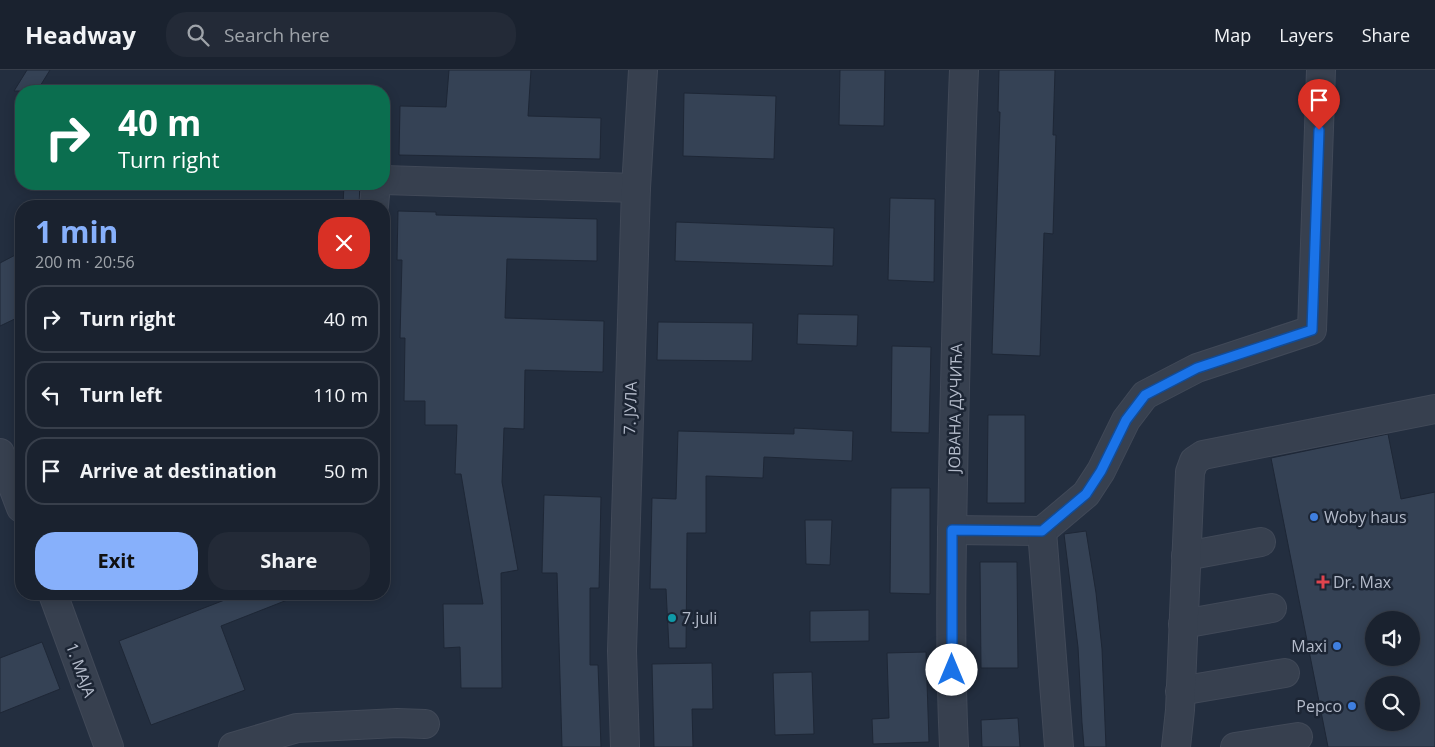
<!DOCTYPE html>
<html lang="en">
<head>
<meta charset="utf-8">
<style>
	:root { --surface:#1a222f; --page:#232a37; --text:#f1f3f6; --muted:#9fa4aa; --line:#383f4b; --accent:#87b0fb }
	body { margin:0; font-family:"Open Sans",sans-serif; background:var(--page); color:var(--text); height:100vh; display:flex; flex-direction:column; font-size:19px; white-space:nowrap }
	* { box-sizing:border-box; margin:0 }
	p { font-size:16px; color:var(--muted) }
	.icon { flex:none; width:28px; height:28px; fill:none; stroke:currentColor; stroke-width:2; stroke-linecap:round; stroke-linejoin:round }
	.map { position:relative; flex:1; overflow:hidden }
	.panel { position:absolute; left:15px; top:130px; width:375px; height:400px; display:flex; flex-direction:column; background:var(--surface); border-radius:20px; box-shadow:0 2px 12px #0003,0 0 0 1px var(--line) }
	.panel>* { flex:none }
	.hud { position:absolute; left:15px; top:15px; width:375px; height:105px; border-radius:20px; box-shadow:0 2px 12px #0003,0 0 0 1px var(--line); background:#0b6e4f; color:#fff; overflow:hidden }
	.buttons { position:absolute; left:1365px; top:541px; display:grid; gap:10px }
	.buttons a { display:grid; place-items:center; width:55px; height:55px; border-radius:50%; background:var(--surface); box-shadow:0 2px 12px #0003,0 0 0 1px var(--line); font-size:25px }
	.pin { position:absolute; display:grid; place-items:center; width:42px; height:42px; color:#fff; margin:-51px -21px; border-radius:50% 50% 50% 0; rotate:-45deg; box-shadow:0 0 5px #0007 }
	.pin .icon { rotate:45deg }
	.me { position:absolute; width:55px; margin:-28px; rotate:0deg; stroke-linejoin:round; filter:drop-shadow(0 0 4px #0008) }
	.turn { display:flex; align-items:center; gap:18px; height:105px; padding:0 20px; font-size:22px }
	.turn .icon { width:65px; height:65px; stroke-width:2.5 }
	.turn b { display:block; font-size:35px; line-height:42px }
	.round { display:grid; place-items:center; flex:none; width:52px; height:52px; border-radius:20px; background:var(--page) }
	.head { display:flex; align-items:center; justify-content:space-between; height:85px; padding:0 20px }
	h1 { font-size:30px; font-weight:700; line-height:38px; color:var(--accent) }
	.cta { display:flex; gap:10px; margin-top:auto; padding:10px 20px }
	.cta a { flex:1; height:58px; border-radius:20px; background:var(--accent); color:#111; font-size:20px; font-weight:700; line-height:58px; text-align:center }
	.cta a+a { background:var(--page); color:var(--text) }
	ul { padding:0; list-style:none }
	li { display:flex; align-items:center; gap:15px; height:68px; margin:0 10px 8px; padding:0 10px; border:2px solid var(--line); border-radius:20px }
	li div { flex:1 }
	li b { display:block; font-size:19px }
	li em { font-style:normal }
	header { display:flex; align-items:center; gap:30px; box-sizing:border-box; height:70px; padding:0 25px; background:var(--surface); border-bottom:1px solid var(--line) }
	header strong { font-size:24px }
	nav { display:flex; gap:28px; margin-inline-start:auto; font-size:18px }
	.search { width:350px; height:45px; background:var(--page); display:flex; align-items:center; gap:12px; box-sizing:border-box; padding:0 18px; border-radius:20px; color:var(--muted); font-size:19px }
	.map>svg:first-child { display:block }
	.building { fill:#354255; stroke:#1e2736; fill-rule:evenodd }
	.lines { fill:none; stroke-linecap:round; stroke-linejoin:round }
	.minor-casing { stroke:#414958; stroke-width:30 }
	.minor { stroke:#37404f; stroke-width:28 }
	.route-casing { stroke:#114b97; stroke-width:12 }
	.route { stroke:#1a73e8; stroke-width:9 }
	.shop-dot { fill:#3f7fe0; stroke:#1c2534; stroke-width:2 }
	.health-dot { fill:#e0444e; stroke:#1c2534; stroke-width:2 }
	.culture-dot { fill:#0f9aa8; stroke:#1c2534; stroke-width:2 }
	.labels { text-anchor:middle; dominant-baseline:central; stroke-width:5; stroke-linejoin:round; paint-order:stroke }
	.street-label { font-size:16px; fill:#b4bbca; stroke:#1c2534 }
	.poi-label { font-size:16px; fill:#b4bbca; stroke:#1c2534; text-anchor:start }
</style>
</head>
<body>
<header>
<strong>Headway</strong>
<div class="search"><svg class="icon" aria-label="search" viewBox="0 0 24 24"><circle cx="10" cy="10" r="6"/><path d="M15 15l6 6"/></svg>Search here</div>
<nav><a>Map</a><a>Layers</a><a>Share</a></nav>
</header>
<div class="map">
<svg width="1435" height="677" viewBox="0 0 1435 677">
	<rect width="100%" height="100%" fill="#232e3f"/>
	<g class="building">
		<polygon points="27,0 50,0 37,21 14,21"/>
		<polygon points="449,0 531,0 528,46 601,48 600,89 399,85 400,36 446,37"/>
		<polygon points="840,0 885,0 884,56 839,55"/>
		<polygon points="999,0 1055,0 1053,65 1056,65 1053,164 1044,163 1040,286 992,284 1000,42 998,42"/>
		<polygon points="684,23 776,26 774,89 683,86"/>
		<polygon points="344,114 360,114 359,136 343,136"/>
		<polygon points="890,128 935,129 934,212 888,210"/>
		<polygon points="398,141 436,142 436,145 597,149 597,191 507,189 505,248 604,251 603,302 525,300 524,359 504,358 502,412 518,500 501,503 502,618 461,618 460,577 444,578 443,534 483,534 461,404 455,404 457,355 425,355 425,331 404,331 405,268 400,268 402,190 397,190"/>
		<polygon points="676,152 834,158 833,196 675,191"/>
		<polygon points="21,182 21,246 0,256 0,193"/>
		<polygon points="798,244 858,245 857,276 797,274"/>
		<polygon points="658,252 753,253 752,291 657,290"/>
		<polygon points="892,276 931,277 929,363 891,362"/>
		<polygon points="988,345 1025,345 1025,433 987,433"/>
		<polygon points="794,358 853,361 852,391 764,387 763,408 706,406 706,463 687,463 686,578 669,578 666,519 650,519 652,428 676,429 678,361 794,364"/>
		<path d="M1388,364L1401,429L1435,422V677H1328L1271,388ZM1374,550H1411V588H1374ZM1374,615H1411V652H1374Z"/>
		<polygon points="891,418 930,418 930,524 890,523"/>
		<polygon points="544,425 601,427 599,518 590,518 590,595 598,595 601,677 562,677 557,503 542,503"/>
		<polygon points="805,450 832,450 830,495 806,494"/>
		<polygon points="1086,461 1096,523 1102,579 1106,677 1084,677 1082,653 1078,577 1064,464"/>
		<polygon points="980,492 1017,492 1018,598 981,598"/>
		<polygon points="240,524 300,524 300,525 221,556 245,620 151,655 119,571"/>
		<polygon points="869,540 869,571 810,572 810,541"/>
		<polygon points="42,572 60,619 0,643 0,588"/>
		<polygon points="926,582 929,672 873,674 872,649 889,648 887,583"/>
		<polygon points="712,593 713,639 692,639 693,677 654,677 652,594"/>
		<polygon points="812,602 814,664 775,665 773,603"/>
		<polygon points="1018,648 1020,677 982,677 981,650"/>
	</g>
	<g class="lines">
		<g class="minor-casing">
			<g id="minor">
				<polyline points="384,110 636,118"/>
				<polyline points="374,136 376,114"/>
				<polyline points="0,383 21,438"/>
				<polyline points="952,460 1042,461 1086,424 1101,401 1126,350 1145,325 1197,298 1312,260 1321,0"/>
				<polyline points="1042,461 1059,677"/>
				<polyline points="1186,486 1261,472"/>
				<polyline points="53,524 109,677"/>
				<polyline points="1183,554 1272,538"/>
				<polyline points="1180,621 1285,603"/>
				<polyline points="233,677 297,658 397,653 425,654"/>
				<polyline points="625,677 622,581 636,118 643,0"/>
				<path d="M954,677C949,571 952,465 954,359C957,239 959,120 964,0"/>
				<polyline points="1176,677 1180,640 1190,402 1194,391 1203,385 1435,339"/>
				<polyline points="1235,677 1298,667"/>
			</g>
		</g>
		<use href="#minor" class="minor"/>
	</g>
	<g class="lines">
		<g class="route-casing">
			<polyline id="route" points="952,600 952,460 1042,461 1086,424 1101,401 1126,350 1145,325 1197,298 1312,260 1319,60"/>
		</g>
		<use href="#route" class="route"/>
	</g>
	<g class="shop-dot">
		<circle cx="1314" cy="447" r="5"/>
		<circle cx="1337" cy="576" r="5"/>
		<circle cx="1352" cy="636" r="5"/>
	</g>
	<path class="health-dot" d="M1320.5 504.5h5v5h5v5h-5v5h-5v-5h-5v-5h5z"/>
	<circle class="culture-dot" cx="672" cy="548" r="5"/>
	<g class="labels">
		<g class="street-label">
			<text transform="translate(630 338) rotate(-88)">7. ЈУЛА</text>
			<text transform="translate(955 338) rotate(-89)">ЈОВАНА ДУЧИЋА</text>
			<text transform="translate(81 600) rotate(70)">1. МАЈА</text>
		</g>
		<g class="poi-label">
			<text x="1324" y="447">Woby haus</text>
			<text x="1333" y="512">Dr. Max</text>
			<text x="682" y="548">7.juli</text>
			<text x="1327" y="576" text-anchor="end">Maxi</text>
			<text x="1342" y="636" text-anchor="end">Pepco</text>
		</g>
	</g>
</svg>
<div class="buttons">
<a><svg class="icon" aria-label="sound" viewBox="0 0 24 24"><path d="M4 9h4l5-4v14l-5-4H4zM17 9q2 3 0 6"/></svg></a>
<a><svg class="icon" aria-label="search" viewBox="0 0 24 24"><circle cx="10" cy="10" r="6"/><path d="M15 15l6 6"/></svg></a>
</div>
<div class="pin" style="left:1319px;top:60px;background:#d93025"><svg class="icon" aria-label="arrive" viewBox="0 0 24 24"><path d="M6 21V4h12l-3 4 3 4H6"/></svg></div>
<svg class="me" style="left:952px;top:600px" viewBox="-20 -20 40 40"><circle r="19" fill="#fff"/><path d="M0-13L10 11 0 6-10 11z" fill="#1a73e8"/></svg>
<div class="hud">
<div class="turn"><svg class="icon" aria-label="right" viewBox="0 0 24 24"><path d="M7 20v-9h11M14 6l5 5-5 5"/></svg><div><b>40 m</b>Turn right</div></div>
</div>
<section class="panel">
<div class="head"><div><h1>1 min</h1><p>200 m · 20:56</p></div><a class="round" style="background:#d93025;color:#fff"><svg class="icon" aria-label="close" viewBox="0 0 24 24"><path d="M6 6l12 12M18 6L6 18"/></svg></a></div>
<ul>
<li><svg class="icon" aria-label="right" viewBox="0 0 24 24"><path d="M7 20v-9h11M14 6l5 5-5 5"/></svg><div><b>Turn right</b></div><em>40 m</em></li>
<li><svg class="icon" aria-label="left" viewBox="0 0 24 24"><path d="M17 20v-9H6M10 6l-5 5 5 5"/></svg><div><b>Turn left</b></div><em>110 m</em></li>
<li><svg class="icon" aria-label="arrive" viewBox="0 0 24 24"><path d="M6 21V4h12l-3 4 3 4H6"/></svg><div><b>Arrive at destination</b></div><em>50 m</em></li>
</ul>
<div class="cta"><a>Exit</a><a>Share</a></div>
</section>
</div>
</body>
</html>
